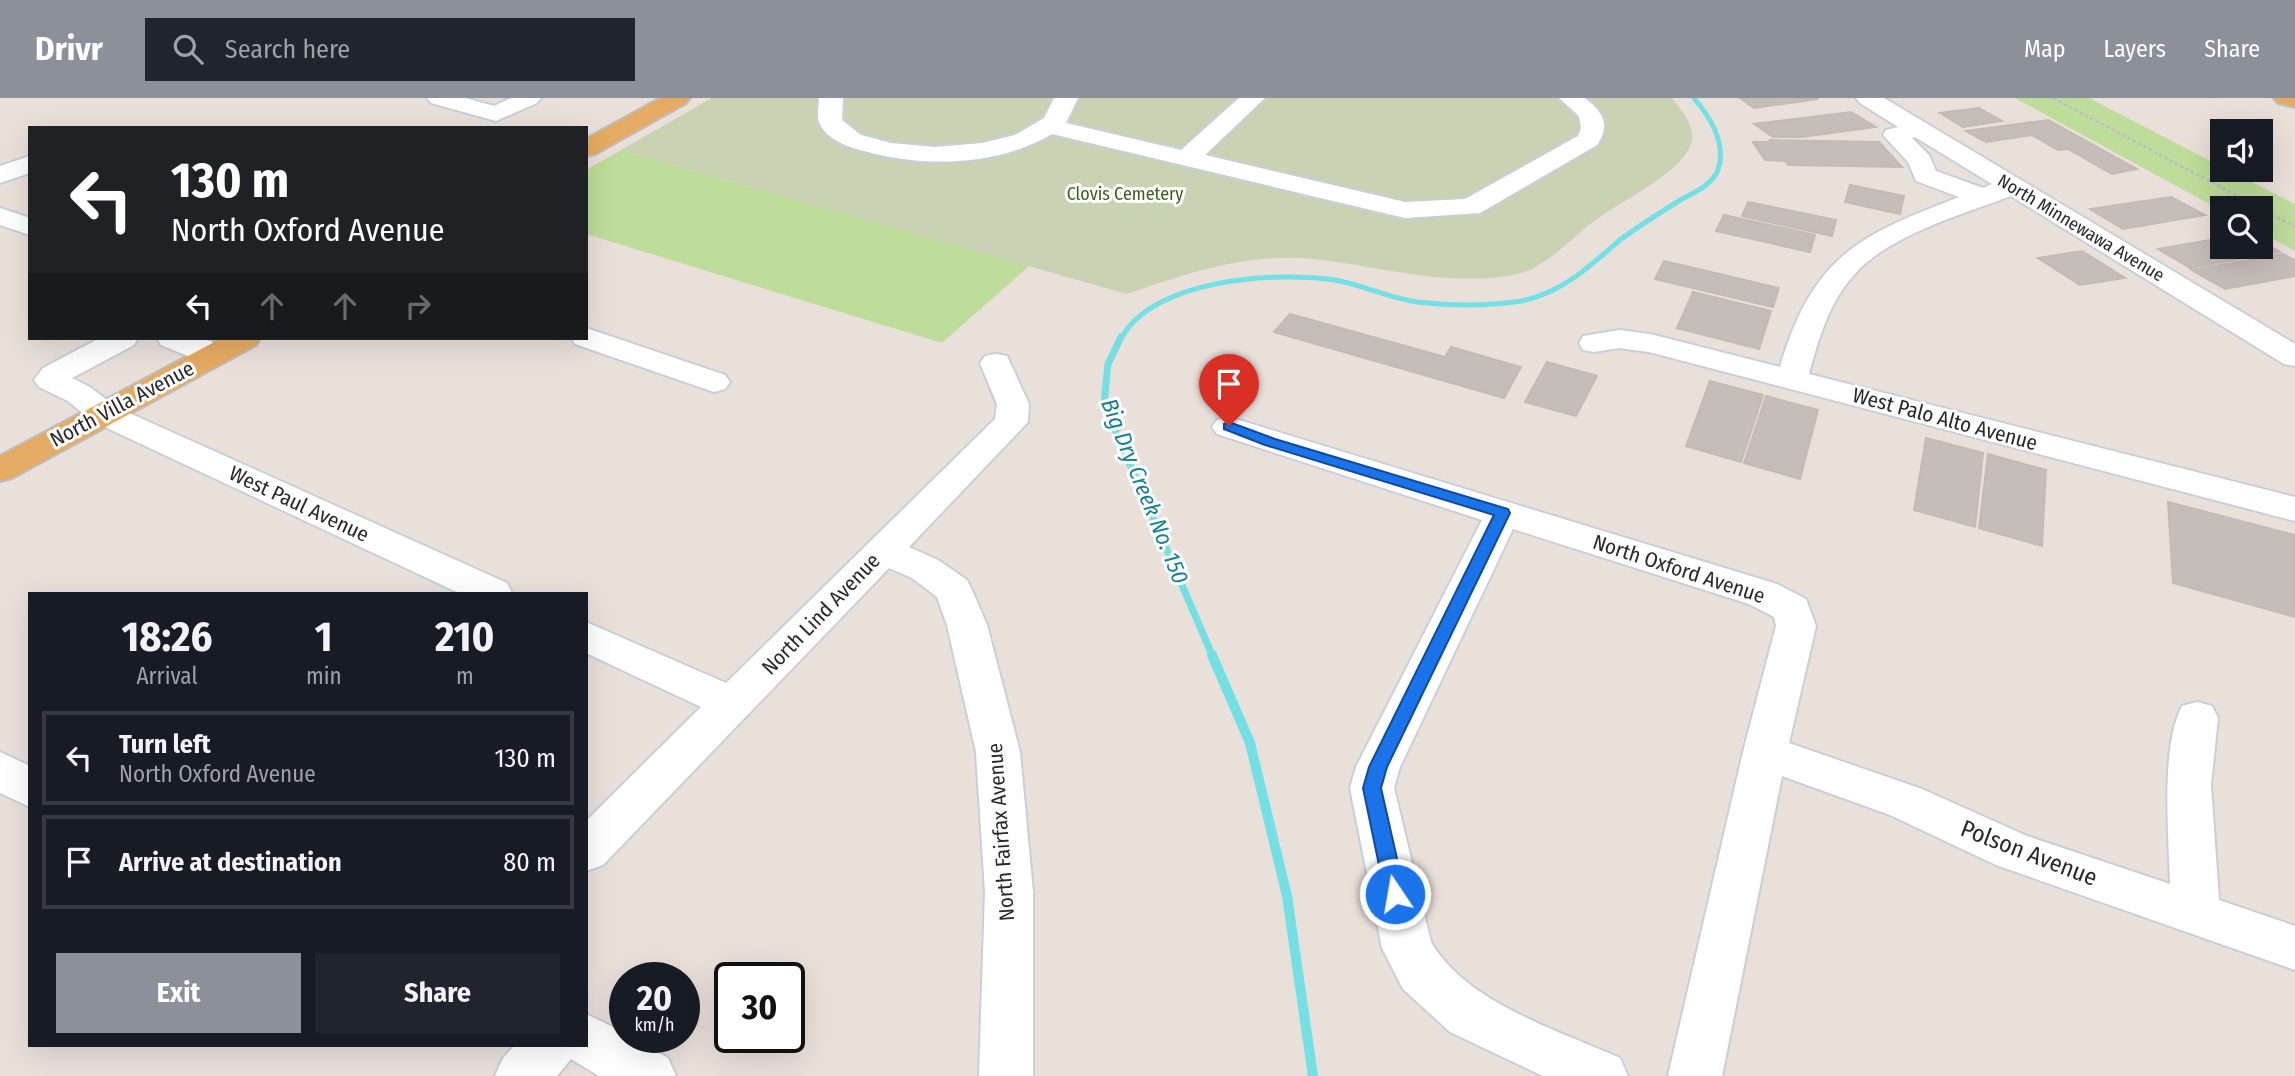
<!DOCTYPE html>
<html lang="en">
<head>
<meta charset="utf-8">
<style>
	:root { --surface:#171b24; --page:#20242c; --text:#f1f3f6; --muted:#9ea1a6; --line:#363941; --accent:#8c9099 }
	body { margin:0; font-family:"Fira Sans Condensed",sans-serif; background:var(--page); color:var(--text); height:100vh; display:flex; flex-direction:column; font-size:26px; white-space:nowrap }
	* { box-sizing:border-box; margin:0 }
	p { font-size:23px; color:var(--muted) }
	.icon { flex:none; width:38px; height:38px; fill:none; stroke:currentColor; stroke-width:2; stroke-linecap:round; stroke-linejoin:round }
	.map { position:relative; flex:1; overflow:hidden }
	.details { position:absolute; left:28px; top:494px; width:560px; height:455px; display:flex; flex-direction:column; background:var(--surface); border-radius:0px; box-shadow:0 7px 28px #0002 }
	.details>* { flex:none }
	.banner { position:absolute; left:28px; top:28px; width:560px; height:214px; border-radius:0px; box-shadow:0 7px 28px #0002; background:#202124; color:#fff; overflow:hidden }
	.fabs { position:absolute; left:2210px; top:21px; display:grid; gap:14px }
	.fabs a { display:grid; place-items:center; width:63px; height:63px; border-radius:0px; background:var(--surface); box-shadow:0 7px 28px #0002; font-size:35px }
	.speed { position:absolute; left:609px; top:864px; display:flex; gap:14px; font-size:35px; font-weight:700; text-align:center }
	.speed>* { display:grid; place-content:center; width:91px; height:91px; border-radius:50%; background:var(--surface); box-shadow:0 7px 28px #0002; line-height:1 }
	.speed small { font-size:18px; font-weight:400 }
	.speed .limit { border:4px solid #111; border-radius:10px; background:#fff; color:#111 }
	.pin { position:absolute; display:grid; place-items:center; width:60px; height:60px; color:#fff; margin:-72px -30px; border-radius:50% 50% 50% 0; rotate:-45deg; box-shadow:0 0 7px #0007 }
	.pin .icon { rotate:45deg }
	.me { position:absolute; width:77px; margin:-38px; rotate:348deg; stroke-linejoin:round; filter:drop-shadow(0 0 5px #0008) }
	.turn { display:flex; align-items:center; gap:24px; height:147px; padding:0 28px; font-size:32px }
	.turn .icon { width:91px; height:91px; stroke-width:2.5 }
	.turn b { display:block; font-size:49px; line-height:60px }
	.lanes { display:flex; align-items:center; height:66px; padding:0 28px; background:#0003; justify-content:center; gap:35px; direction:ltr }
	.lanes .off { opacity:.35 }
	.eta { display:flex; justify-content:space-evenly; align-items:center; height:119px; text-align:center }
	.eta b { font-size:42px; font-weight:700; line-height:49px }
	.cta { display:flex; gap:14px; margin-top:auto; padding:14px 28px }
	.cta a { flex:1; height:80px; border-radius:0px; background:var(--accent); color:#fff; font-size:28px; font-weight:700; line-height:80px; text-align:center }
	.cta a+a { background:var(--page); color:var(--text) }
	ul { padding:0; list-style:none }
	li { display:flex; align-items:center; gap:21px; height:94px; margin:0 14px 10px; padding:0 14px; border:4px solid var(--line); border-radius:0px }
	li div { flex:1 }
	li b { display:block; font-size:26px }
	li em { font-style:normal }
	header { display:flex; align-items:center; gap:42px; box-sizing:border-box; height:98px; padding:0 35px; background:var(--accent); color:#fff }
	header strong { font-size:33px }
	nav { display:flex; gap:38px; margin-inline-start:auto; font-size:24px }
	.search { width:490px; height:63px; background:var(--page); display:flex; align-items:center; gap:18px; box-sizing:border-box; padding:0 24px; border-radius:0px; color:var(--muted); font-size:26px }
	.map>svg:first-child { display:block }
	.green { fill:#bfdd9a }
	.cemetery { fill:#c9d2b3 }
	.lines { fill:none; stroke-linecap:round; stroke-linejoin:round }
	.stream-far2 { stroke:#73e0e5; stroke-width:5 }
	.stream-far1 { stroke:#73e0e5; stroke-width:7 }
	.stream { stroke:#73e0e5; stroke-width:10 }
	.building { fill:#c5bdba; stroke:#c4bbb4; stroke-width:2 }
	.minor-casing { stroke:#c9cfd9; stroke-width:4 }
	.major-casing { stroke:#bebebe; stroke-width:4 }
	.path { stroke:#bebebe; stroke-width:2.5; stroke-dasharray:3.5 2.5; stroke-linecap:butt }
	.minor { fill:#fff; fill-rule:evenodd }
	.major { fill:#e6ab62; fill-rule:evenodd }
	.route { fill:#1a73e8; stroke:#114b97; stroke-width:2 }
	.labels { text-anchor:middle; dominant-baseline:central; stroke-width:6; stroke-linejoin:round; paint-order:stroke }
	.far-park-label { font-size:18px; fill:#395f1e; stroke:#fff }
	.far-street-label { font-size:18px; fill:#282828; stroke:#fff }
	.street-label { font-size:21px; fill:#282828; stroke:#fff }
	.water-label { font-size:23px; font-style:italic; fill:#167f8e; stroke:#fff }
	.near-street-label { font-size:24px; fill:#282828; stroke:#fff }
</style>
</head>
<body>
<header>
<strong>Drivr</strong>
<div class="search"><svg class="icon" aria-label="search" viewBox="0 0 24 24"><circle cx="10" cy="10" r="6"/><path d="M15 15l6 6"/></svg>Search here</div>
<nav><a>Map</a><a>Layers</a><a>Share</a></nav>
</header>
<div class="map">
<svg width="2295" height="978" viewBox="0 0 2295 978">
	<rect width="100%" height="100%" fill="#e9e0da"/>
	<g class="green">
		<polygon points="2015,0 2089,0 2222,69 2222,72 2228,72 2295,106 2295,153 2261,134 2261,110 2222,110 2222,113"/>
		<polygon points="621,52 1029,168 942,245 586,136 586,72"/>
	</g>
	<path class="cemetery" d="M712,0H1672C1681,12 1694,26 1692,42C1687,72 1623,102 1600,119C1578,134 1560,155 1537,168C1529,173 1517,177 1507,178C1437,189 1371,165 1302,160C1240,157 1185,176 1127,196L621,52Z"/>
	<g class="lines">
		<path class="stream-far2" d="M1121,241C1151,181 1277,173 1335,182C1363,187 1389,200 1417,204C1451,208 1488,208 1522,203C1534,200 1546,196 1557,190C1580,178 1600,159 1620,142C1640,127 1661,114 1682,101C1695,94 1712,87 1718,72C1727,46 1710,19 1694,0"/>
		<polyline class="stream-far1" points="1121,239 1108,266 1104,306 1213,559"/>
		<polyline class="stream" points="1212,557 1250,645 1287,798 1313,978"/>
	</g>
	<g class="building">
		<polygon points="1740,0 1815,0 1818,1 1754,10"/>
		<polygon points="1979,10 2002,23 1963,29 1940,15"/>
		<polygon points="1851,14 1876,29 1802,39 1773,39 1754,26"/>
		<polygon points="2048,22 2137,71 2112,76 2068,51 2058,52 2032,37 1986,44 1966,33"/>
		<polygon points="1770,42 1879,44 1902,69 1788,67 1785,63 1765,62 1753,44 1771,44"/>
		<polygon points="1850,87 1904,98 1900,116 1845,104"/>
		<polygon points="2171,99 2205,117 2123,131 2090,111"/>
		<polygon points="1748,104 1836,122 1832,138 1742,118"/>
		<polygon points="1724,117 1815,137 1810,154 1716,133"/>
		<polygon points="2222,140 2222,149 2261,149 2261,143 2280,154 2190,170 2158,151"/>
		<polygon points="2082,153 2125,180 2080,187 2038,160"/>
		<polygon points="2283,156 2295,162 2295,178 2225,191 2192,172"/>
		<polygon points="1664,163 1779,190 1773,209 1655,181"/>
		<polygon points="1693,194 1771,213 1759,251 1677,230"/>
		<polygon points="1290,216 1445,259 1451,249 1521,269 1504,300 1274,234"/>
		<polygon points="1547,264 1597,278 1576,318 1525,304"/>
		<polygon points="1710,283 1763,297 1741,364 1686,348"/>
		<polygon points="1766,298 1818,312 1800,381 1744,365"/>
		<polygon points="1926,340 1983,355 1975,429 1914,412"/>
		<polygon points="1988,356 2046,372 2042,448 1979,430"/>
		<polygon points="2168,404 2295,437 2295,519 2173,485"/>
	</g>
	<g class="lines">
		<g class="minor-casing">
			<g id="minor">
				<polygon points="427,0 465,0 494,8 511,0 541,0 537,5 496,23 431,5"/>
				<path d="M819,0H843L842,22L861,37L891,45L935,49L982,45L1015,37L1044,20L1054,0H1078L1066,25L1181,52L1239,0H1265L1205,57L1405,104L1465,101L1578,38L1581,30L1579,18L1559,0H1585C1603,14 1611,27 1597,47L1480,115L1405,120L1052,36C998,68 924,70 864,53C849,49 827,42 820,26C816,20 819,8 819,0Z"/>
				<path d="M1856,0H1884L2295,246V268L2284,266L2011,98C1963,116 1886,138 1853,178C1829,205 1818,242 1809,276L2295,399V423L1649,254L1619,250L1594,254L1583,252L1579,245L1583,238L1619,232L1650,236L1780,269C1813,158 1858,138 1959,99L1916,83L1908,64L1883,37L1886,32L1898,29L1860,5ZM1915,39L1992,86L1983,90L1936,73L1929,57L1912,40Z"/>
				<polygon points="30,58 30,75 0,85 0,68"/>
				<polygon points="0,110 30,120 30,137 0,127"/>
				<polygon points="586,230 725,277 730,284 725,291 714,294 575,246 571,240 586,240"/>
				<polygon points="100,240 138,240 134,247 72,280 90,289 116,309 507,485 512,495 459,495 92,323 68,303 39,289 34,282 43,270"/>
				<path d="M157,240C180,240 214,235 229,257L224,264L213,266L202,264L161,247Z"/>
				<polygon points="996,256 1007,258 1029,306 1028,324 909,449 938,462 967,482 972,492 987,527 1020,654 1033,794 1033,978 979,978 985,794 976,654 947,527 937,499 912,480 889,470 603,767 586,773 586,723 701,609 586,555 586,524 726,585 995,321 997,306 980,265 985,258"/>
				<path d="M1229,319L1777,486L1806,501L1816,528L1789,645L1922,691L2027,738L2170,786C2169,738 2160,650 2182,608L2197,604L2212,608L2218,620L2211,687L2219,802L2295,828V872L1996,767L1890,717L1782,678L1722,978H1668L1743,654L1776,528L1774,519L1749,506L1513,431L1400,669L1394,690L1431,844C1466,905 1558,932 1620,960L1628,978H1543L1450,934L1403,891L1382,850L1350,690L1356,669L1482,422L1217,336L1212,329L1217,322Z"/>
				<polygon points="0,654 30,668 30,709 0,695"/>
				<polygon points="586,916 625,935 625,940 633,940 668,960 676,978 599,978 571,961 557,978 495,978 503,960 515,947 586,947"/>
			</g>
		</g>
		<g class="major-casing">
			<g id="major">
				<polygon points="661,0 690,0 686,5 595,56 586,58 586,41"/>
				<polygon points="2274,0 2295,0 2295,9 2278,5"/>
				<polygon points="222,240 260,240 256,247 12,380 0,383 0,358"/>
			</g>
		</g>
		<g class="path">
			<polyline points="2053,0 2260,110"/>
			<polyline points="2261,111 2295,129"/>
		</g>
		<use href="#minor" class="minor"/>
		<use href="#major" class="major"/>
	</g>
	<polygon class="route" points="1229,324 1275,341 1508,411 1510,415 1387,669 1381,690 1405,796 1402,803 1395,805 1388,803 1385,796 1363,690 1369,669 1494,417 1265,347 1224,331 1224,326"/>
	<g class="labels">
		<g class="far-park-label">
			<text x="1125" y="96">Clovis Cemetery</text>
		</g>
		<g class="far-street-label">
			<text transform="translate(2081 130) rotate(31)">North Minnewawa Avenue</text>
		</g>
		<g class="street-label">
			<text transform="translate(122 306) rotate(-28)">North Villa Avenue</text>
			<text transform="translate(1945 321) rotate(15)">West Palo Alto Avenue</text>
			<text transform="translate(299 406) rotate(25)">West Paul Avenue</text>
			<text transform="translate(1679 471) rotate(18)">North Oxford Avenue</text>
			<text transform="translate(821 516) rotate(-46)">North Lind Avenue</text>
			<text transform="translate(1001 734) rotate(-94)">North Fairfax Avenue</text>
		</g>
		<g class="water-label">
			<text transform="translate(1145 393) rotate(68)">Big Dry Creek No. 150</text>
		</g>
		<g class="near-street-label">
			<text transform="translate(2029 755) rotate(21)">Polson Avenue</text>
		</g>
	</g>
</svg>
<div class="fabs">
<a><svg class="icon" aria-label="sound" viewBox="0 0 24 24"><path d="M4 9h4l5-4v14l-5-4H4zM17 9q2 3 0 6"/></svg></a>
<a><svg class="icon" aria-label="search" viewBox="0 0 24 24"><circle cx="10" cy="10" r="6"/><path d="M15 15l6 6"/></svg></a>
</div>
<div class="speed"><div>20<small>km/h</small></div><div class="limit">30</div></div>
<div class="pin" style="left:1229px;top:328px;background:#d93025"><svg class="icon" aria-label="arrive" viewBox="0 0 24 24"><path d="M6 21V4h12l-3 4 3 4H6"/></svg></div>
<svg class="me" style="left:1395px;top:796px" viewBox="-20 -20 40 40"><circle r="17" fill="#1a73e8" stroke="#fff" stroke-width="3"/><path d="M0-11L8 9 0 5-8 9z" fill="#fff"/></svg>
<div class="banner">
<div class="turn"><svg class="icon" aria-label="left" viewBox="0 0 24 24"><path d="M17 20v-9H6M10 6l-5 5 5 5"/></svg><div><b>130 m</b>North Oxford Avenue</div></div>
<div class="lanes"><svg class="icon" aria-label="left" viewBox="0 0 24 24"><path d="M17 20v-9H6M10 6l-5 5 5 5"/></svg><svg class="icon off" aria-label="ahead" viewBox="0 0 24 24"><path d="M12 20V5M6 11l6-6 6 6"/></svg><svg class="icon off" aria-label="ahead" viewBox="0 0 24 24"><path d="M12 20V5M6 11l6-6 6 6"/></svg><svg class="icon off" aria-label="right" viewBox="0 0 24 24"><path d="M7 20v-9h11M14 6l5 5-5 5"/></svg></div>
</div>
<section class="details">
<div class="eta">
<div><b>18:26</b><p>Arrival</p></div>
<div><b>1</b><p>min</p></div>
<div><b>210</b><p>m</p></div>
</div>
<ul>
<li><svg class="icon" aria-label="left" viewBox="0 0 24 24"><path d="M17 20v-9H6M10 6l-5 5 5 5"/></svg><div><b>Turn left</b><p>North Oxford Avenue</p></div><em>130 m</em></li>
<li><svg class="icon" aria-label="arrive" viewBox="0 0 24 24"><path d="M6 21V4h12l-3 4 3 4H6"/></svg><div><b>Arrive at destination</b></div><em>80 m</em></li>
</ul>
<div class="cta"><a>Exit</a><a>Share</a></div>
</section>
</div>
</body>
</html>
